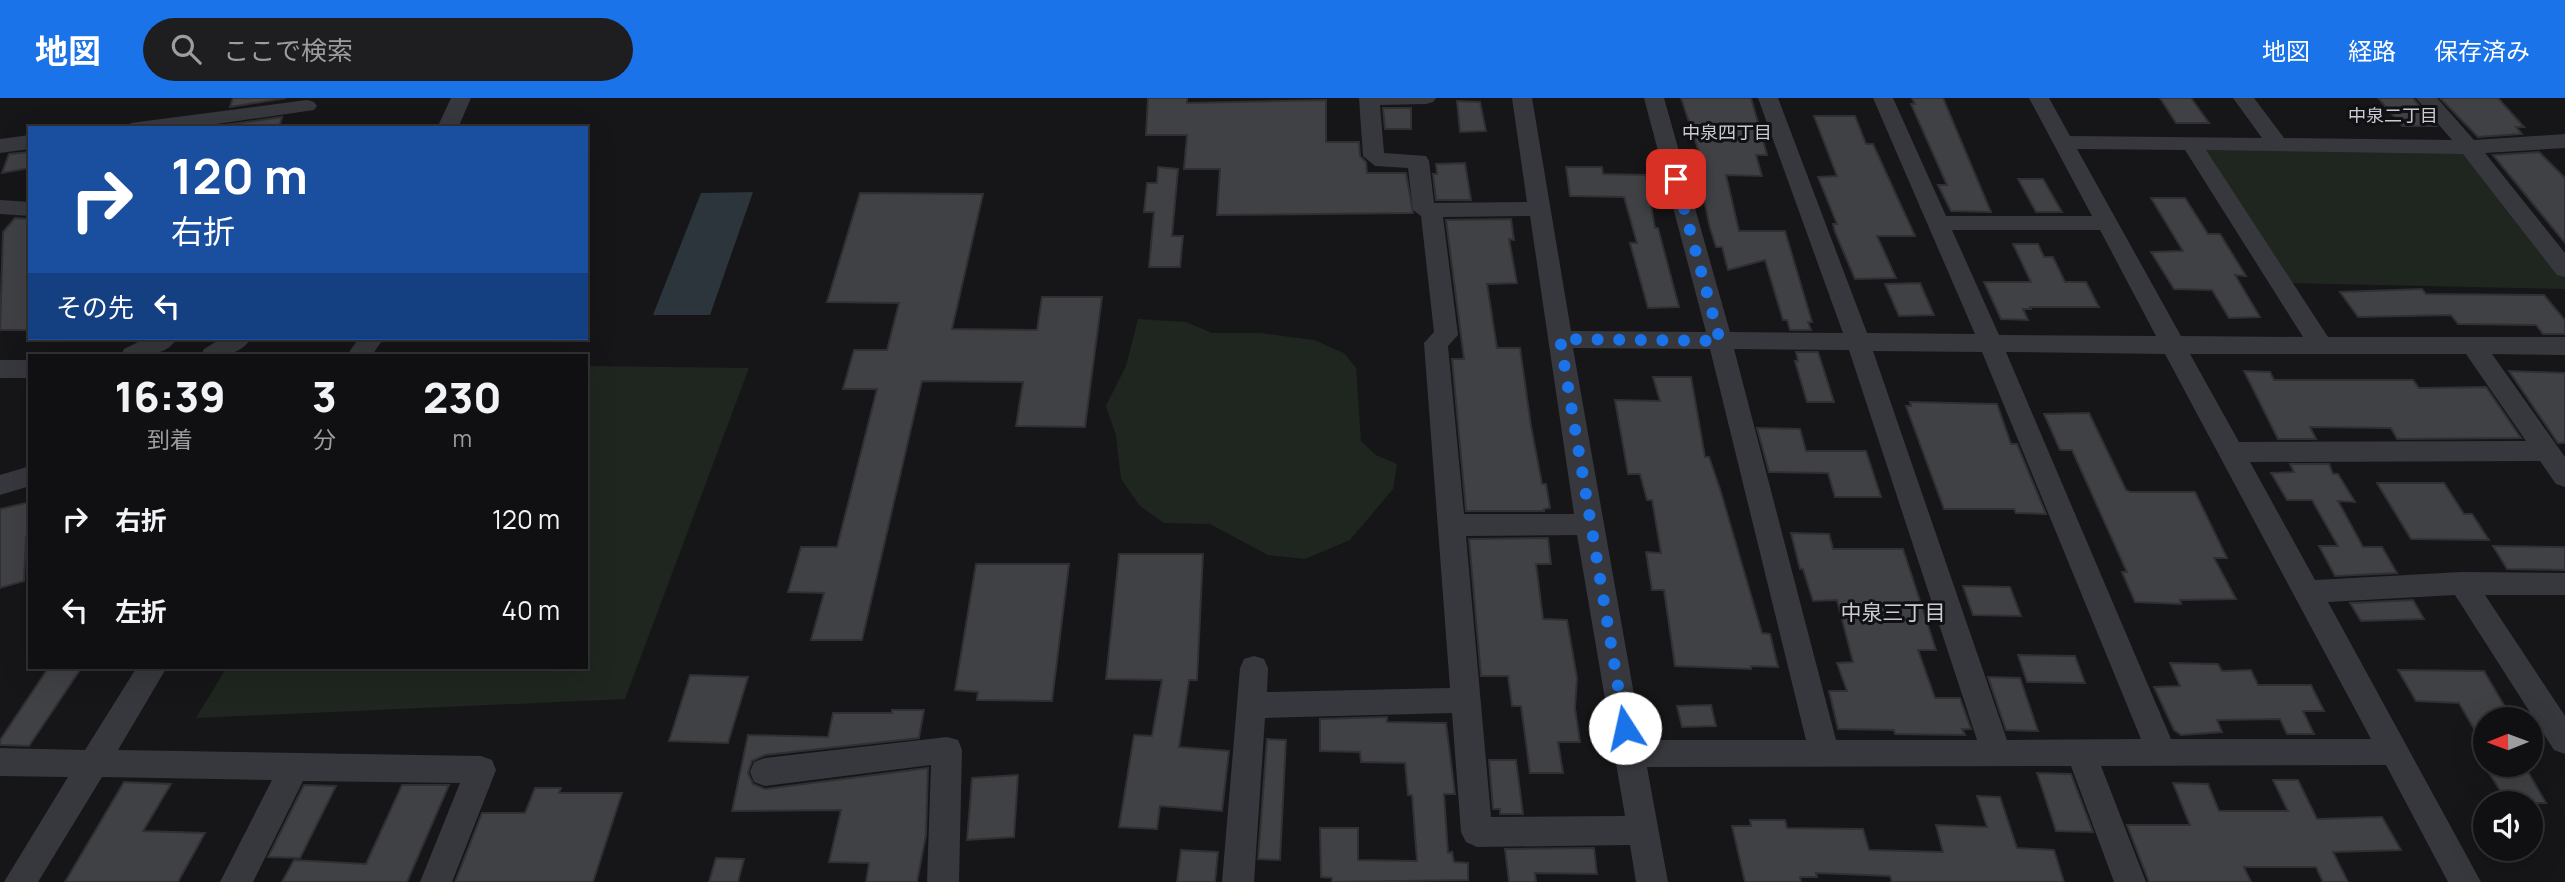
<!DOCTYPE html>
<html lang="ja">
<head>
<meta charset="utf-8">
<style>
	:root { --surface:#101012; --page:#1e1e20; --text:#f1f3f6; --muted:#9c9d9f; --line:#303032; --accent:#1a73e8 }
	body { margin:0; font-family:Manrope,"Noto Sans JP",sans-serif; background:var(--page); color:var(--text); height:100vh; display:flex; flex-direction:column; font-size:26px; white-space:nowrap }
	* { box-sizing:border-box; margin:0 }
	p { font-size:23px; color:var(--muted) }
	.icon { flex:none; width:38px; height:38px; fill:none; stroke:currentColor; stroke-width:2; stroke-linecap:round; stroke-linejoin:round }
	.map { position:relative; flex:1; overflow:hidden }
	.drawer { position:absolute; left:28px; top:256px; width:560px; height:315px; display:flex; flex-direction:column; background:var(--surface); border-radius:0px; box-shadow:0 7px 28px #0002,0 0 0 2px var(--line) }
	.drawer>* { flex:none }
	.hud { position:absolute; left:28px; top:28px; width:560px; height:214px; border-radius:0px; box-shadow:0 7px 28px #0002,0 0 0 2px var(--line); background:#1a4fa0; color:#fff; overflow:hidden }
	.needle { width:46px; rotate:269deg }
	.controls { position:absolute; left:2473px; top:609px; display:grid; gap:14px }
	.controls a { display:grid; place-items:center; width:70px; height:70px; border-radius:50%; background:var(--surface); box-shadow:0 7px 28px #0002,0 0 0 2px var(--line); font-size:35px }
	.pin { position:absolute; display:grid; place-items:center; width:60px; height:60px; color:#fff; margin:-30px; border-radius:14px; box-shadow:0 4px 10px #0006 }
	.me { position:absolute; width:77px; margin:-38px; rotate:350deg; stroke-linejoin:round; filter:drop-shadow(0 0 5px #0008) }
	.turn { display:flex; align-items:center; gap:24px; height:147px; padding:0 28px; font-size:32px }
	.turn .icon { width:91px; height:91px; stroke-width:2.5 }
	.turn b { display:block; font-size:49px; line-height:60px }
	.then { display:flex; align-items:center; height:66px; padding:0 28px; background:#0003; gap:14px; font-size:26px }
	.eta { display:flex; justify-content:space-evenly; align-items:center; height:119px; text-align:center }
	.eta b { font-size:42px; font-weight:800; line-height:49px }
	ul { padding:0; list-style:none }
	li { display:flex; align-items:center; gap:21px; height:91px; padding:0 28px }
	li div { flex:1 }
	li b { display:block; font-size:26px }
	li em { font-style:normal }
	header { display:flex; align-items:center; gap:42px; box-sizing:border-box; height:98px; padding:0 35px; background:var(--accent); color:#fff }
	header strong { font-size:33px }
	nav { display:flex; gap:38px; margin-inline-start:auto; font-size:24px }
	.search { width:490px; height:63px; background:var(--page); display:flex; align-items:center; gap:18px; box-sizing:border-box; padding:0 24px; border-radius:38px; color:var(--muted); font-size:26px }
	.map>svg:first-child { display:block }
	.green { fill:#1e261f }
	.water { fill:#2c353c }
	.building { fill:#404145; stroke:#303034; stroke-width:2 }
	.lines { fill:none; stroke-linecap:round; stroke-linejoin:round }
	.minor { fill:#37383d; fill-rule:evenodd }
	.route { stroke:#1a73e8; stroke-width:12; stroke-dasharray:0 21.6 }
	.labels { text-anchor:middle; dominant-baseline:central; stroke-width:6; stroke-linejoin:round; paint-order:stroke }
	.far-neighbourhood-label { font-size:18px; fill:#c9ccd4; stroke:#111113 }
	.neighbourhood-label { font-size:21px; fill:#c9ccd4; stroke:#111113 }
</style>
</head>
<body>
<header>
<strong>地図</strong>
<div class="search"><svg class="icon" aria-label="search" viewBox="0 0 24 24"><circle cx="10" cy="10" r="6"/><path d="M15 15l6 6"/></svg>ここで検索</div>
<nav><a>地図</a><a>経路</a><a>保存済み</a></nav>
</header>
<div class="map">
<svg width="2565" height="784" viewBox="0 0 2565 784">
	<rect width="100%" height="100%" fill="#161618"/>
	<g class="green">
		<polygon points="2191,45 2461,49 2565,173 2565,191 2281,185"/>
		<polygon points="1138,221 1186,224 1212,235 1260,235 1314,242 1344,255 1356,270 1361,343 1376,357 1397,366 1393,391 1350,442 1305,461 1268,457 1210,426 1164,425 1140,408 1121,381 1116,337 1106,308 1126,268"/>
		<polygon points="586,268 749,270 625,601 196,620 227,569 586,569"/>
	</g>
	<polygon class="water" points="753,94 710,217 653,217 701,95"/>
	<g class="building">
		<polygon points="233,0 286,0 230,9"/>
		<polygon points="1148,0 1187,0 1187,5 1326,2 1326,44 1359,44 1360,58 1366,64 1367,75 1406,75 1413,115 1217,117 1220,71 1184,71 1187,37 1146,37"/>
		<polygon points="1681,0 1751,0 1767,57 1756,57 1762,78 1726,77 1739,133 1785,133 1812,224 1808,224 1811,232 1790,232 1787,222 1783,222 1765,162 1728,172 1722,149 1716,149 1710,130 1695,60 1701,60"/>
		<polygon points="1912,0 1943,0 1991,114 1951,113 1938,87 1947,87 1911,6 1915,6"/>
		<polygon points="2160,0 2191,0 2209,25 2176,25"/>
		<polygon points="2378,0 2413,0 2436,28 2402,28"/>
		<polygon points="2440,0 2498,0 2524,29 2516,29 2522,36 2478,39"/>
		<polygon points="1457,3 1480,4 1486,33 1460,34"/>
		<polygon points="1383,10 1411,10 1411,31 1385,31"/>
		<polygon points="1814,18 1855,18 1866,46 1873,46 1915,138 1877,138 1896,180 1855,181 1835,134 1833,126 1837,126 1818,79 1837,78"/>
		<polygon points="282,19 279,30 224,30 225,27"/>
		<polygon points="30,54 30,70 2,75 9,56"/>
		<polygon points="2539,54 2565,80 2565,145 2493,57"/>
		<polygon points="1465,65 1471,102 1436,102 1433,76 1437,76 1436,66"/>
		<polygon points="1158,69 1178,71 1172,138 1183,138 1180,169 1149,169 1154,114 1144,114 1147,85 1157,85"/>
		<polygon points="1566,69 1602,69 1603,76 1646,77 1655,130 1658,130 1679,209 1648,210 1630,145 1637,145 1624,99 1570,98"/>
		<polygon points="2018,81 2043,81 2062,114 2036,114"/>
		<polygon points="860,95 983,96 952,231 1037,232 1042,199 1102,199 1085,329 1016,328 1023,284 922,283 862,542 811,542 824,495 788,494 801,449 837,449 877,291 843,291 854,252 887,252 899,205 827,204"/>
		<polygon points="2151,100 2185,100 2208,136 2220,136 2246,178 2235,177 2260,219 2229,220 2212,192 2174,191 2151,154 2183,153"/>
		<polygon points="15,120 30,121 30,232 0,232 3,134"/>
		<polygon points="1511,121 1514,142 1509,141 1517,185 1487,186 1497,250 1520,250 1531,328 1542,386 1546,386 1550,410 1544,411 1544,413 1466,413 1452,261 1464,261 1446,122"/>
		<polygon points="2013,146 2038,146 2044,159 2053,159 2065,184 2086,184 2099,209 2030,209 2031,211 2023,211 2028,222 2001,221 1984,184 2031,184"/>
		<polygon points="1920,185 1934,217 1899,218 1885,186"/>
		<polygon points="2422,191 2426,196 2544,197 2565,222 2565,236 2543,236 2536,227 2458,226 2451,217 2358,219 2340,194"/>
		<polygon points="1796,254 1818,254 1834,304 1807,304 1795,263 1798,263"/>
		<polygon points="2244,273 2270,274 2274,282 2413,282 2419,290 2486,289 2521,340 2397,341 2391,330 2310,329 2316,341 2278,341"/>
		<polygon points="2509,273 2565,275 2565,345 2558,345"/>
		<polygon points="1653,279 1691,279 1705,359 1709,359 1720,391 1762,535 1770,536 1778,569 1751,568 1751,571 1675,568 1664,492 1652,492 1646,454 1661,455 1652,402 1647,402 1640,376 1628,376 1615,302 1660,303"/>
		<polygon points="1910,304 1997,306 2011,346 2017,346 2046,416 2016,415 2014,411 1944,411 1906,308 1911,308"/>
		<polygon points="2089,315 2126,392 2130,394 2195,394 2227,460 2214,460 2236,501 2180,502 2181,506 2135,504 2122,474 2127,474 2072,352 2060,352 2044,316"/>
		<polygon points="1757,330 1800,331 1806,353 1866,353 1881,399 1835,399 1828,375 1769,374"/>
		<polygon points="2290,366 2329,366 2333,376 2338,376 2355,404 2338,403 2363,449 2382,449 2397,475 2335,478 2319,448 2338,448 2312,402 2287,402 2271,375 2294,374"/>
		<polygon points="2377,385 2444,385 2464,416 2472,416 2489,442 2411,441"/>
		<polygon points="30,404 30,437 26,438 24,483 0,490 0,411"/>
		<polygon points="1791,435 1829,436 1833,451 1903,451 1936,552 1918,552 1935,600 1960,600 1971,631 1962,631 1965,637 1895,636 1894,632 1838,631 1829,593 1847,593 1837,565 1853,564 1837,502 1813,503 1803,471 1800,471"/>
		<polygon points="1548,440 1551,466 1536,466 1543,521 1567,522 1577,580 1575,610 1580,644 1558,644 1563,675 1530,675 1521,608 1512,608 1508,578 1481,578 1469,441"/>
		<polygon points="2493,448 2565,449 2565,472 2507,471"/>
		<polygon points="1119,456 1203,456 1197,582 1189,582 1179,649 1229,653 1222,713 1160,708 1157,731 1119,729 1134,637 1152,638 1162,582 1106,581"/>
		<polygon points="976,466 1069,466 1052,603 977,602 978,594 955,592"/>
		<polygon points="1963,488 2010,489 2021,518 1973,517"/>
		<polygon points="2413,502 2424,521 2361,523 2350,505"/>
		<polygon points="2018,557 2075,558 2085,585 2027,584"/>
		<polygon points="2170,565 2218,566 2222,573 2251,572 2258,587 2311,587 2324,613 2303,613 2314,636 2287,636 2280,621 2217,622 2222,634 2181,637 2174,632 2154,589 2180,588"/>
		<polygon points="49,569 82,569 29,648 0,647 0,642"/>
		<polygon points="2398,572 2484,573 2512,621 2485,621 2485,650 2459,605 2416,603"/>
		<polygon points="690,577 748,579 728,645 669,643"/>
		<polygon points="1988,579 2020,580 2038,633 2006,632"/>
		<polygon points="1711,607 1716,628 1682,629 1677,608"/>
		<polygon points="892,612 924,612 919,640 765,657 752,663 748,675 753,686 765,691 928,670 926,737 917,784 866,784 869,765 829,764 841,712 732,713 748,637 828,639 833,615 892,615"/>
		<polygon points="1387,619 1387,624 1446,625 1455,696 1444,696 1448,755 1452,754 1454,764 1468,765 1468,782 1332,784 1332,780 1321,779 1320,730 1358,730 1358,762 1417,763 1412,697 1408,697 1405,665 1361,664 1360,654 1320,653 1320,621"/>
		<polygon points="1267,641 1286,642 1280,762 1258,761"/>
		<polygon points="1489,662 1516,662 1523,716 1500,716 1500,711 1493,711"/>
		<polygon points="2484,667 2524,667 2546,705 2508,705"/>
		<polygon points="2037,675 2071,676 2093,734 2056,733"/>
		<polygon points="1018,677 1014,739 967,742 972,680"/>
		<polygon points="2273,682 2298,682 2317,721 2382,719 2401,752 2333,754 2348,784 2323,784 2316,769 2244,769 2251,784 2149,784 2127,727 2190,727 2173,685 2208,686 2219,713 2288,713"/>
		<polygon points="124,684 171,686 143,733 205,735 178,784 65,784"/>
		<polygon points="304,687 336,688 300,760 268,759"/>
		<polygon points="402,687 449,687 407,784 282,784 294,762 366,766"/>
		<polygon points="535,690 561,690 559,695 622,695 593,784 455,784 482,715 525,715"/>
		<polygon points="1977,698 2000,699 2017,750 2054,752 2064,784 1892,784 1890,778 1816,775 1817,779 1800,779 1801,784 1745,784 1732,728 1751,728 1750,722 1785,722 1787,730 1863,731 1869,752 1943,754 1936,727 1987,729"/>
		<polygon points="1594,750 1597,776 1535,775 1536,784 1509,784 1505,751"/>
		<polygon points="1181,752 1218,754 1215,784 1177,784"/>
		<polygon points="716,760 744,761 738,784 709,784"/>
	</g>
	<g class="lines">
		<g class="minor">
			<polygon points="451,0 471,0 458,30 437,30"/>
			<path d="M1359,0H1436L1433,4L1426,6L1380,7L1384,55L1426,58L1429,63L1434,105L1527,104L1512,0H1532L1571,233L1706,234L1644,0H1664L1730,234L1843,235L1758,0H1778L1867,235L1975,236L1873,0H1893L1946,118H2092L2029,0H2049L2070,38L2262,40L2233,0H2254L2284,40L2452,42L2416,0H2437L2474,42L2565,36V50L2485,55L2565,155V179L2557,177L2463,56L2206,52L2328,239H2565V257L2492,256L2565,359V389L2556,386L2540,363L2250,364L2315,482L2462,474L2565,475V497H2485L2565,618V656L2554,652L2455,497L2328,504L2481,784H2448L2386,667L2101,668L2146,784H2114L2071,668L1647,669L1668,784H1636L1630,747L1477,749L1466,744L1461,734L1452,615L1265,620L1254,784H1222L1240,570L1244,561L1254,558L1264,561L1268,570L1267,594L1450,590L1424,245L1434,234L1421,118L1413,112L1408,70L1375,68L1363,58ZM2077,51L2185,52L2303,239L2181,238ZM1530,118L1574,416H1464L1448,248L1458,237L1443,119ZM1952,132H2100L2156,238L1999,237ZM1573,250L1710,251L1806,642H1642ZM1734,251L1849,252L1977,642H1836ZM1873,253L1982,254L2141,641L2007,642ZM2006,254L2165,256L2371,641H2171ZM2190,256H2466L2526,343L2239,344ZM1577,437L1625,718L1491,719L1466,438Z"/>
			<polygon points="307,2 314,4 317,8 314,12 189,30 128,30 131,25 138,24"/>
			<polygon points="30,37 30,51 0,55 0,41"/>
			<polygon points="0,102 30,104 30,118 0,116"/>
			<path d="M146,240H177C166,260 141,257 121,257L124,251Z"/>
			<path d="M222,240H251C240,259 220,257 201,257L204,251Z"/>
			<polygon points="359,240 384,240 372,257 347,257"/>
			<rect x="0" y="262" width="30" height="18"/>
			<polygon points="30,368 30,388 0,397 0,377"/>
			<polygon points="137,569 167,569 118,652 481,658 492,662 496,672 452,784 420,784 460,685 303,683 253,784 220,784 272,682 102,679 38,784 4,784 68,679 0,678 0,650 85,652"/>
			<polygon points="947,639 958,642 962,652 959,784 927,784 931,667 765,688 754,684 750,674 754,664 765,660"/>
		</g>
	</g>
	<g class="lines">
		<polyline class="route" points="1625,630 1560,241 1720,243 1676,81"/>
	</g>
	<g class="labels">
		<g class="far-neighbourhood-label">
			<text x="2393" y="17">中泉二丁目</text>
			<text x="1727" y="34">中泉四丁目</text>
		</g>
		<g class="neighbourhood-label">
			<text x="1893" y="514">中泉三丁目</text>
		</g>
	</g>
</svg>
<div class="controls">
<a><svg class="needle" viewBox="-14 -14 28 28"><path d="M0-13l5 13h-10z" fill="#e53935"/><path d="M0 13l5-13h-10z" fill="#9c9d9f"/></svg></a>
<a><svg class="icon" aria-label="sound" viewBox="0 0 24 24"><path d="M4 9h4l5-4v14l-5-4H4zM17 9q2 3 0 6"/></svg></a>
</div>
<div class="pin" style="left:1676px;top:81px;background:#d93025"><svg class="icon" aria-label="arrive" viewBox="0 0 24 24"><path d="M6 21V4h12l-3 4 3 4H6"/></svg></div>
<svg class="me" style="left:1625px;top:630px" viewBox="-20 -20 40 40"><circle r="19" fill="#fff"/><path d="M0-13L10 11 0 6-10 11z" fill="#1a73e8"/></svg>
<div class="hud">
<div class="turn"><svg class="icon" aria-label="right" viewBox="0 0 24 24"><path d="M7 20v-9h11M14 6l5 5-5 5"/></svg><div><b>120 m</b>右折</div></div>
<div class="then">その先<svg class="icon" aria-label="left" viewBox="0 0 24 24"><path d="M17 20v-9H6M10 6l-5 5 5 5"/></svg></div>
</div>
<section class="drawer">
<div class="eta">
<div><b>16:39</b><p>到着</p></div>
<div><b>3</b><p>分</p></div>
<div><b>230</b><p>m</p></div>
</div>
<ul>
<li><svg class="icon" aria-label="right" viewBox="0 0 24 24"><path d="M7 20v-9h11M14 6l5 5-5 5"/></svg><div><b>右折</b></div><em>120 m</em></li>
<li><svg class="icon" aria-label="left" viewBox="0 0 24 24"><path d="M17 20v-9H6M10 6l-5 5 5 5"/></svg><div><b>左折</b></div><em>40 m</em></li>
</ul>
</section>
</div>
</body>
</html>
